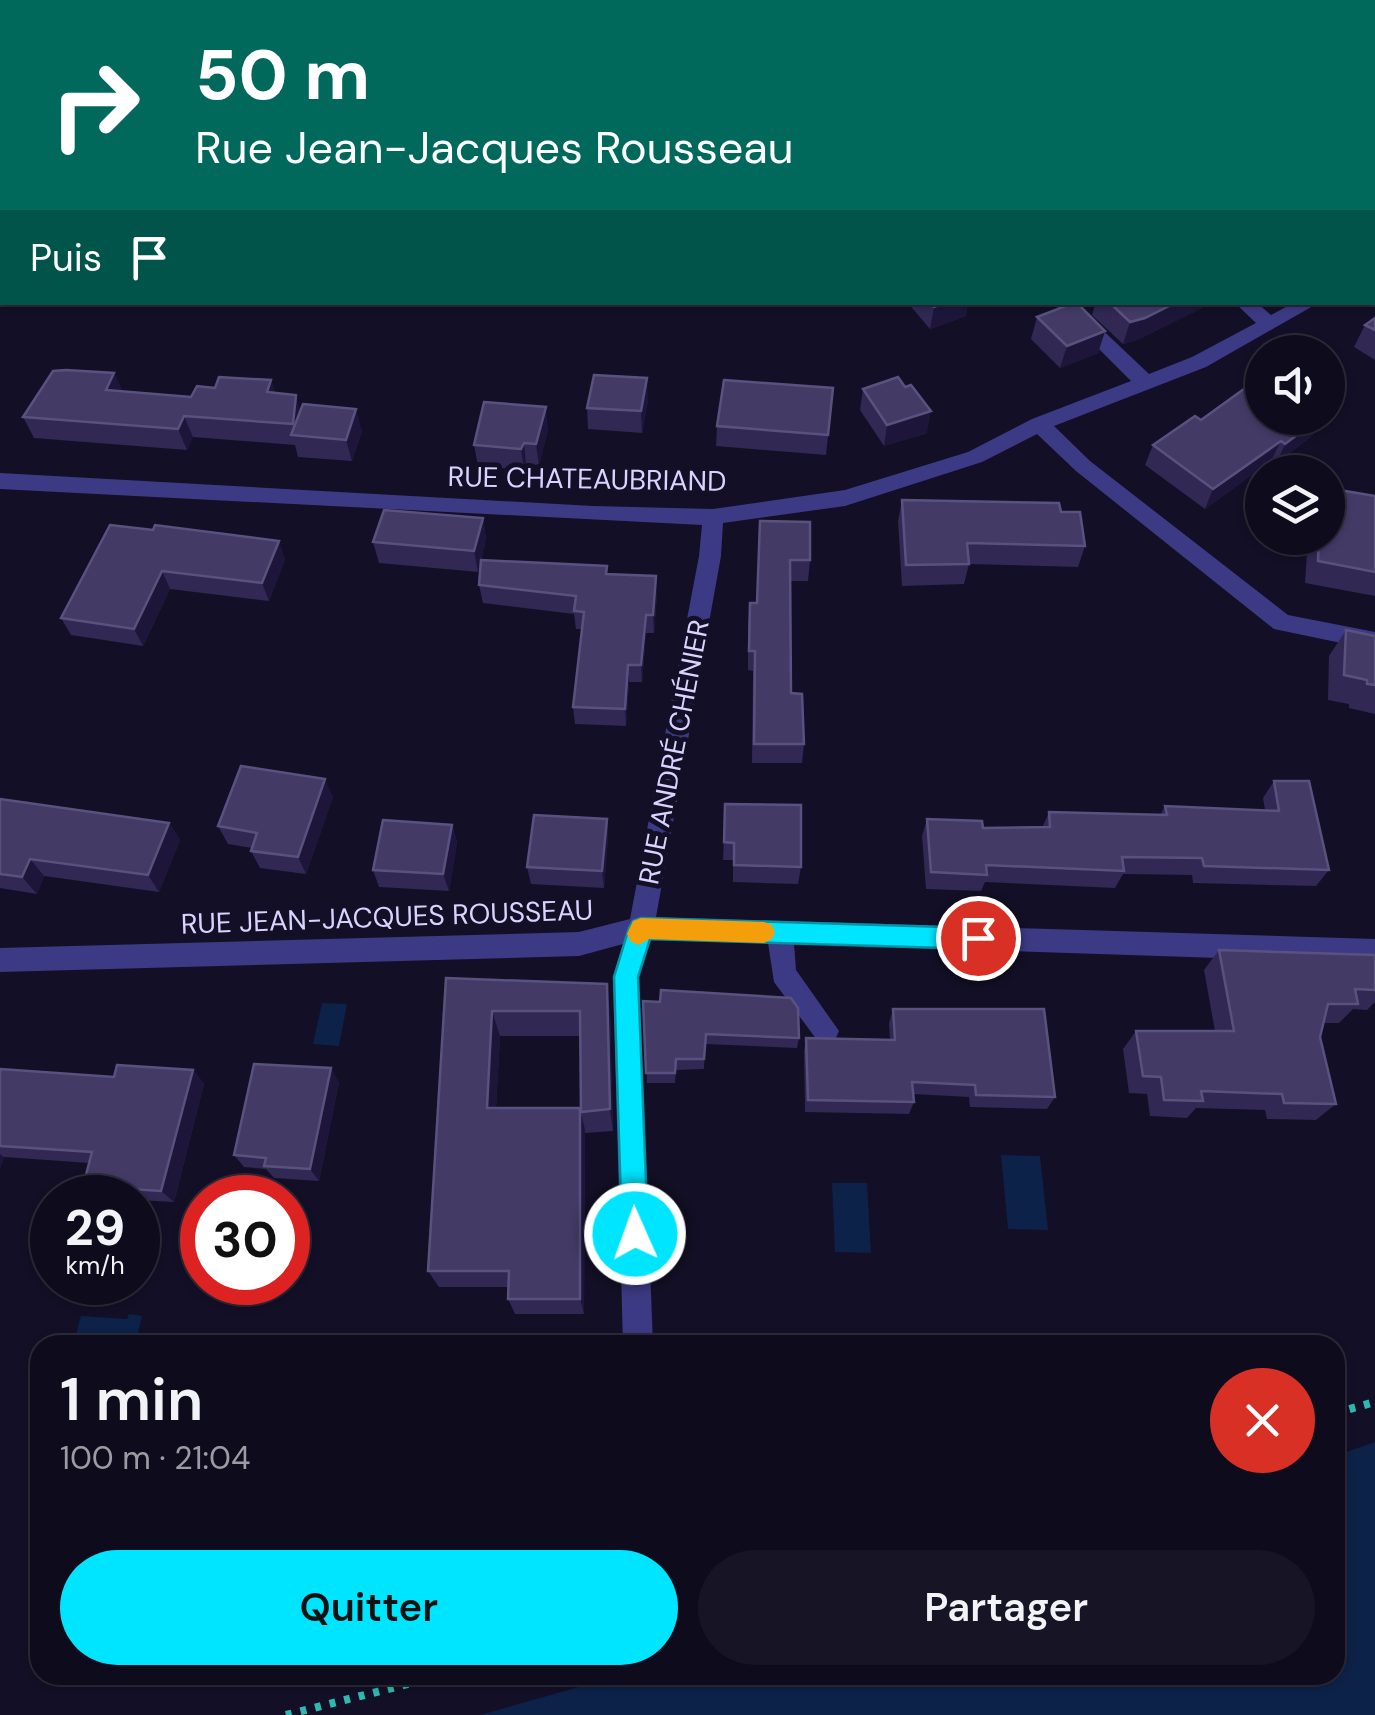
<!DOCTYPE html>
<html lang="fr">
<head>
<meta charset="utf-8">
<style>
	:root { --surface:#0e0b1c; --page:#171425; --text:#f1f3f6; --muted:#9b9ba3; --line:#2e2b3b; --accent:#00e5ff }
	body { margin:0; font-family:"DM Sans",sans-serif; background:var(--page); color:var(--text); height:100vh; display:flex; flex-direction:column; font-size:38px; white-space:nowrap }
	* { box-sizing:border-box; margin:0 }
	p { font-size:32px; color:var(--muted) }
	.icon { flex:none; width:55px; height:55px; fill:none; stroke:currentColor; stroke-width:2; stroke-linecap:round; stroke-linejoin:round }
	.map { position:relative; flex:1; overflow:hidden }
	.panel { position:absolute; left:30px; top:1335px; width:1315px; height:350px; display:flex; flex-direction:column; background:var(--surface); border-radius:30px; box-shadow:0 2px 8px #0004,0 0 0 2px var(--line) }
	.panel>* { flex:none }
	.top-card { position:absolute; left:0px; top:0px; width:1375px; height:305px; box-shadow:0 2px 8px #0004,0 0 0 2px var(--line); background:#00695c; color:#fff; overflow:hidden }
	.tools { position:absolute; left:1245px; top:335px; display:grid; gap:20px }
	.tools a { display:grid; place-items:center; width:100px; height:100px; border-radius:50%; background:var(--surface); box-shadow:0 2px 8px #0004,0 0 0 2px var(--line); font-size:50px }
	.speed { position:absolute; left:30px; top:1175px; display:flex; gap:20px; font-size:50px; font-weight:700; text-align:center }
	.speed>* { display:grid; place-content:center; width:130px; height:130px; border-radius:50%; background:var(--surface); box-shadow:0 2px 8px #0004,0 0 0 2px var(--line); line-height:1 }
	.speed small { font-size:25px; font-weight:400 }
	.speed .limit { border:15px solid #d22; background:#fff; color:#111 }
	.pin { position:absolute; display:grid; place-items:center; width:85px; height:85px; color:#fff; margin:-42px; border:5px solid #fff; border-radius:50%; box-shadow:0 2px 10px #0007 }
	.me { position:absolute; width:110px; margin:-55px; rotate:358deg; stroke-linejoin:round; filter:drop-shadow(0 0 8px #0008) }
	.turn { display:flex; align-items:center; gap:35px; height:210px; padding:0 30px; font-size:45px }
	.turn .icon { width:130px; height:130px; stroke-width:2.5 }
	.turn b { display:block; font-size:70px; line-height:85px }
	.then { display:flex; align-items:center; height:95px; padding:0 30px; background:#0003; gap:20px; font-size:38px }
	.round { display:grid; place-items:center; flex:none; width:105px; height:105px; border-radius:52px; background:var(--page) }
	.summary { display:flex; align-items:center; justify-content:space-between; height:170px; padding:0 30px }
	h1 { font-size:60px; font-weight:600; line-height:75px }
	.action { display:flex; gap:20px; margin-top:auto; padding:20px 30px }
	.action a { flex:1; height:115px; border-radius:60px; background:var(--accent); color:#111; font-size:40px; font-weight:600; line-height:115px; text-align:center }
	.action a+a { background:var(--page); color:var(--text) }
	.map>svg:first-child { display:block }
	.water { fill:#0c2248 }
	.lines { fill:none; stroke-linecap:round; stroke-linejoin:round }
	.path { stroke:#2fb8b0; stroke-width:8; stroke-dasharray:6 9; stroke-linecap:butt }
	.minor { fill:#3d3a85; fill-rule:evenodd }
	.major { fill:#c25bff; fill-rule:evenodd }
	.wall { fill:#312854; fill-rule:evenodd }
	.shaded-wall { fill:#1d163a }
	.building { fill:#433a66; stroke:#5a527e; stroke-width:2.5 }
	.route { fill:#00e5ff; stroke:#0095a6; stroke-width:2.5 }
	.slow { fill:#f59e0b }
	.labels { text-anchor:middle; dominant-baseline:central; stroke-width:10; stroke-linejoin:round; paint-order:stroke }
	.street-label { font-size:28px; fill:#d9d4ff; stroke:#130f26 }
</style>
</head>
<body>
<div class="map">
<svg width="1375" height="1715" viewBox="0 0 1375 1715">
	<rect width="100%" height="100%" fill="#130f26"/>
	<g class="water">
		<polygon points="322,1003 347,1004 339,1046 313,1044"/>
		<polygon points="1001,1155 1040,1156 1048,1230 1008,1229"/>
		<polygon points="832,1183 867,1183 871,1253 835,1252"/>
		<polygon points="129,1314 142,1316 135,1345 74,1342 81,1316 127,1319"/>
		<polygon points="1375,1442 1375,1715 480,1715 621,1675 1335,1675 1335,1456"/>
	</g>
	<g class="lines">
		<g class="path">
			<polyline points="1335,1413 1375,1402"/>
			<polyline points="286,1715 443,1675"/>
		</g>
		<g class="minor">
			<rect x="1372" y="54" width="3" height="10"/>
			<rect x="0" y="109" width="2" height="10"/>
			<polygon points="1375,259 1375,271 1372,272 1372,260"/>
			<polygon points="1052,302 1073,302 1149,374 1192,357 1256,323 1234,302 1256,302 1271,315 1295,302 1320,302 1206,367 1054,426 1090,461 1288,615 1375,632 1375,650 1274,629 1076,471 1037,434 982,462 845,506 723,523 721,556 656,917 1375,939 1375,963 794,944 796,970 839,1031 835,1040 826,1043 817,1040 774,982 768,943 650,940 639,977 653,1345 623,1345 613,977 623,944 579,956 0,972 0,948 579,932 630,919 699,556 702,525 0,489 0,473 593,506 713,509 845,490 968,452 1032,419 1131,381"/>
		</g>
		<g class="major">
			<rect x="540" y="0" width="16" height="2"/>
			<rect x="1372" y="79" width="3" height="10"/>
			<rect x="0" y="130" width="2" height="10"/>
		</g>
	</g>
	<g class="wall">
		<polygon points="0,0 228,0 227,2 2,2 2,90 0,90"/>
		<polygon points="1326,0 1375,0 1375,40 1372,41 1372,2 1327,2"/>
		<rect x="0" y="183" width="2" height="115"/>
		<polygon points="907,302 968,302 966,316 930,329"/>
		<polygon points="1096,302 1214,302 1137,340 1123,344 1092,315"/>
		<polygon points="1037,317 1105,331 1098,353 1060,368 1031,339"/>
		<polygon points="1375,318 1375,360 1354,347 1365,325"/>
		<polygon points="114,373 123,392 191,397 215,388 271,380 275,393 301,411 362,431 352,461 298,457 295,445 193,437 187,450 34,438 23,417"/>
		<polygon points="833,388 826,455 716,446 717,426"/>
		<polygon points="863,389 927,433 884,446 860,410"/>
		<polygon points="648,400 642,433 588,429 587,408"/>
		<polygon points="1201,420 1313,435 1276,464 1271,461 1205,509 1145,465 1153,445"/>
		<polygon points="548,429 539,465 526,464 524,470 478,466 474,445"/>
		<polygon points="1375,496 1375,596 1305,583 1308,538 1328,538"/>
		<polygon points="902,500 1061,512 1085,546 1078,567 969,564 964,584 902,586 898,521"/>
		<polygon points="483,518 486,539 478,572 379,563 373,542"/>
		<polygon points="760,521 810,560 808,581 790,581 791,693 804,744 802,763 752,763 753,671 748,670 748,623 750,603 757,603"/>
		<polygon points="110,525 285,559 269,601 170,589 143,646 71,635 61,618"/>
		<polygon points="607,566 607,574 657,594 654,633 646,633 642,682 629,682 626,726 575,724 573,707 582,629 576,629 574,614 483,603 479,585"/>
		<polygon points="1346,630 1375,636 1375,714 1349,708 1349,704 1328,700 1329,656"/>
		<polygon points="1274,781 1329,870 1316,886 1193,883 1192,875 1123,874 1115,888 985,882 981,891 926,889 922,836 927,819 983,828 1042,828 1049,812 1160,815 1165,806 1265,810 1263,798"/>
		<polygon points="333,797 306,874 260,868 251,851 252,848 228,844 218,826"/>
		<polygon points="0,799 169,823 180,840 159,892 44,876 37,894 0,888"/>
		<polygon points="725,804 801,867 798,884 733,882 733,860 723,860"/>
		<polygon points="607,819 608,837 604,888 531,884 527,867"/>
		<polygon points="452,825 457,842 449,891 379,887 373,870"/>
		<polygon points="1219,950 1375,955 1375,1002 1367,1010 1353,1009 1339,1023 1324,1023 1320,1037 1336,1104 1316,1120 1267,1119 1265,1110 1196,1108 1187,1118 1150,1116 1147,1094 1129,1093 1123,1049 1136,1031 1215,1031 1204,970"/>
		<path d="M446,978L610,1010L613,1131L585,1133V1130L584,1314H515L508,1299V1287H439L428,1271ZM500,1036H580V1108H496Z"/>
		<polygon points="643,1001 799,1038 797,1048 705,1044 704,1069 676,1070 675,1083 647,1083"/>
		<polygon points="893,1009 1055,1097 1047,1109 970,1107 969,1097 913,1094 914,1102 909,1114 805,1112 804,1051 806,1038 890,1040 889,1023"/>
		<polygon points="0,1069 114,1077 193,1070 204,1084 174,1202 138,1200 138,1198 97,1197 83,1186 89,1163 4,1157 0,1168"/>
		<polygon points="339,1082 319,1181 274,1178 266,1169 244,1167 234,1155"/>
	</g>
	<g class="shaded-wall">
		<polygon points="946,302 968,302 966,316 930,329 934,307"/>
		<polygon points="1177,302 1214,302 1137,340 1123,344 1130,322"/>
		<polygon points="1105,331 1098,353 1060,368 1067,346"/>
		<polygon points="114,373 124,394 106,390"/>
		<polygon points="647,378 648,400 642,433 641,411"/>
		<polygon points="271,380 278,402 267,392"/>
		<polygon points="296,395 302,417 297,436 293,424"/>
		<polygon points="546,407 548,429 539,465 536,444"/>
		<polygon points="356,409 362,431 352,461 346,440"/>
		<polygon points="931,411 927,433 884,446 887,425"/>
		<polygon points="184,416 193,437 187,450 178,429"/>
		<polygon points="1320,418 1322,418 1313,435 1276,464 1285,444"/>
		<polygon points="1281,441 1271,461 1205,509 1213,489"/>
		<polygon points="524,443 526,464 524,470 521,449"/>
		<polygon points="483,518 486,539 478,572 474,551"/>
		<polygon points="279,541 285,559 269,601 262,583"/>
		<polygon points="162,571 170,589 143,646 134,629"/>
		<polygon points="656,576 657,594 654,633 653,615"/>
		<polygon points="646,615 646,633 642,682 641,665"/>
		<polygon points="628,665 629,682 626,726 625,709"/>
		<polygon points="325,779 333,797 306,874 298,857"/>
		<polygon points="607,819 608,837 604,888 602,871"/>
		<polygon points="169,823 180,840 159,892 148,875"/>
		<polygon points="452,825 457,842 449,891 443,874"/>
		<polygon points="30,859 44,876 37,894 22,877"/>
		<polygon points="607,984 610,1010 613,1131 610,1109"/>
		<polygon points="492,1011 500,1036 495,1130 487,1108"/>
		<polygon points="331,1068 339,1082 319,1181 310,1169"/>
		<polygon points="193,1070 204,1084 174,1202 161,1191"/>
		<polygon points="580,1108 585,1130 584,1314 580,1299"/>
		<polygon points="0,1154 4,1157 0,1168"/>
	</g>
	<g class="building">
		<polygon points="0,0 219,0 219,2 2,2 2,69 0,72"/>
		<rect x="353" y="0" width="120" height="2"/>
		<polygon points="1211,0 1249,0 1250,2 1213,2"/>
		<polygon points="1347,0 1375,0 1375,18 1372,18 1372,2 1348,2"/>
		<rect x="0" y="183" width="2" height="82"/>
		<polygon points="930,302 946,302 934,307"/>
		<polygon points="1076,302 1105,331 1067,346 1037,317"/>
		<polygon points="1109,302 1177,302 1145,318 1130,322"/>
		<polygon points="1375,318 1375,330 1365,325"/>
		<polygon points="66,370 114,373 106,390 191,397 197,386 215,388 219,377 271,380 267,392 296,395 293,424 184,416 178,429 23,417 53,371"/>
		<polygon points="594,375 647,378 641,411 587,408"/>
		<polygon points="1262,376 1262,418 1320,418 1285,444 1281,441 1213,489 1153,445 1195,416 1201,420"/>
		<polygon points="898,377 905,387 911,385 931,411 887,425 863,389"/>
		<polygon points="724,380 833,388 828,435 717,426"/>
		<polygon points="484,402 546,407 536,444 524,443 521,449 474,445"/>
		<polygon points="303,404 356,409 346,440 291,435"/>
		<polygon points="1328,488 1375,496 1375,572 1318,561 1319,538 1328,538"/>
		<polygon points="902,500 1059,503 1061,512 1080,512 1085,546 967,543 969,564 906,565"/>
		<polygon points="384,510 483,518 474,551 373,542"/>
		<polygon points="760,521 810,522 810,560 790,560 791,693 802,694 804,744 754,744 755,651 749,651 750,603 757,603"/>
		<polygon points="110,525 153,530 155,525 279,541 262,583 162,571 134,629 61,618"/>
		<polygon points="481,560 607,566 606,574 656,576 653,615 646,615 641,665 628,665 625,709 573,707 584,612 574,611 576,596 479,585"/>
		<polygon points="1346,630 1375,636 1375,685 1367,684 1367,680 1344,675"/>
		<polygon points="241,766 325,779 298,857 251,851 257,833 218,826"/>
		<polygon points="1274,781 1309,781 1329,870 1204,866 1202,858 1122,857 1124,871 986,865 987,875 931,872 927,819 982,821 983,828 1050,827 1049,812 1167,815 1165,806 1279,811"/>
		<polygon points="0,799 169,823 148,875 30,859 22,877 0,874"/>
		<polygon points="725,804 801,805 801,867 734,865 734,843 724,842"/>
		<polygon points="534,815 607,819 602,871 527,867"/>
		<polygon points="383,820 452,825 443,874 373,870"/>
		<polygon points="1219,950 1375,955 1375,990 1355,989 1358,1004 1328,1004 1320,1037 1336,1104 1284,1103 1282,1094 1201,1091 1203,1101 1164,1100 1161,1077 1143,1076 1136,1031 1234,1031"/>
		<polygon points="446,978 607,984 610,1109 581,1112 580,1011 492,1011 487,1108 580,1108 580,1299 508,1299 509,1271 428,1271"/>
		<polygon points="661,990 791,998 798,1008 799,1038 706,1034 704,1059 676,1059 675,1073 646,1073 643,1001 660,1002"/>
		<polygon points="893,1009 1044,1009 1055,1097 976,1095 975,1085 912,1082 914,1102 808,1100 806,1038 895,1040"/>
		<polygon points="254,1064 331,1068 310,1169 264,1166 266,1158 234,1155"/>
		<polygon points="117,1065 193,1070 161,1191 83,1186 92,1152 0,1146 0,1069 114,1077"/>
	</g>
	<polygon class="route" points="641,918 978,928 987,931 990,938 987,946 978,949 650,939 638,977 648,1234 644,1244 635,1248 625,1244 622,1234 614,977 629,928 633,921"/>
	<polygon class="slow" points="641,918 764,922 772,925 775,932 772,939 764,943 649,939 639,945 631,942 627,934 633,921"/>
	<g class="labels">
		<g class="street-label">
			<text transform="translate(587 479) rotate(1)">RUE CHATEAUBRIAND</text>
			<text transform="translate(674 752) rotate(-79)">RUE ANDRÉ CHÉNIER</text>
			<text transform="translate(387 917) rotate(-2)">RUE JEAN-JACQUES ROUSSEAU</text>
		</g>
	</g>
</svg>
<div class="tools">
<a><svg class="icon" aria-label="sound" viewBox="0 0 24 24"><path d="M4 9h4l5-4v14l-5-4H4zM17 9q2 3 0 6"/></svg></a>
<a><svg class="icon" aria-label="layers" viewBox="0 0 24 24"><path d="M12 4l9 5-9 5-9-5zM3 14l9 5 9-5"/></svg></a>
</div>
<div class="speed"><div>29<small>km/h</small></div><div class="limit">30</div></div>
<div class="pin" style="left:978px;top:938px;background:#d93025"><svg class="icon" aria-label="arrive" viewBox="0 0 24 24"><path d="M6 21V4h12l-3 4 3 4H6"/></svg></div>
<svg class="me" style="left:635px;top:1234px" viewBox="-20 -20 40 40"><circle r="17" fill="#00e5ff" stroke="#fff" stroke-width="3"/><path d="M0-11L8 9 0 5-8 9z" fill="#fff"/></svg>
<div class="top-card">
<div class="turn"><svg class="icon" aria-label="right" viewBox="0 0 24 24"><path d="M7 20v-9h11M14 6l5 5-5 5"/></svg><div><b>50 m</b>Rue Jean-Jacques Rousseau</div></div>
<div class="then">Puis<svg class="icon" aria-label="arrive" viewBox="0 0 24 24"><path d="M6 21V4h12l-3 4 3 4H6"/></svg></div>
</div>
<section class="panel">
<div class="summary"><div><h1>1 min</h1><p>100 m · 21:04</p></div><a class="round" style="background:#d93025;color:#fff"><svg class="icon" aria-label="close" viewBox="0 0 24 24"><path d="M6 6l12 12M18 6L6 18"/></svg></a></div>
<div class="action"><a>Quitter</a><a>Partager</a></div>
</section>
</div>
</body>
</html>
